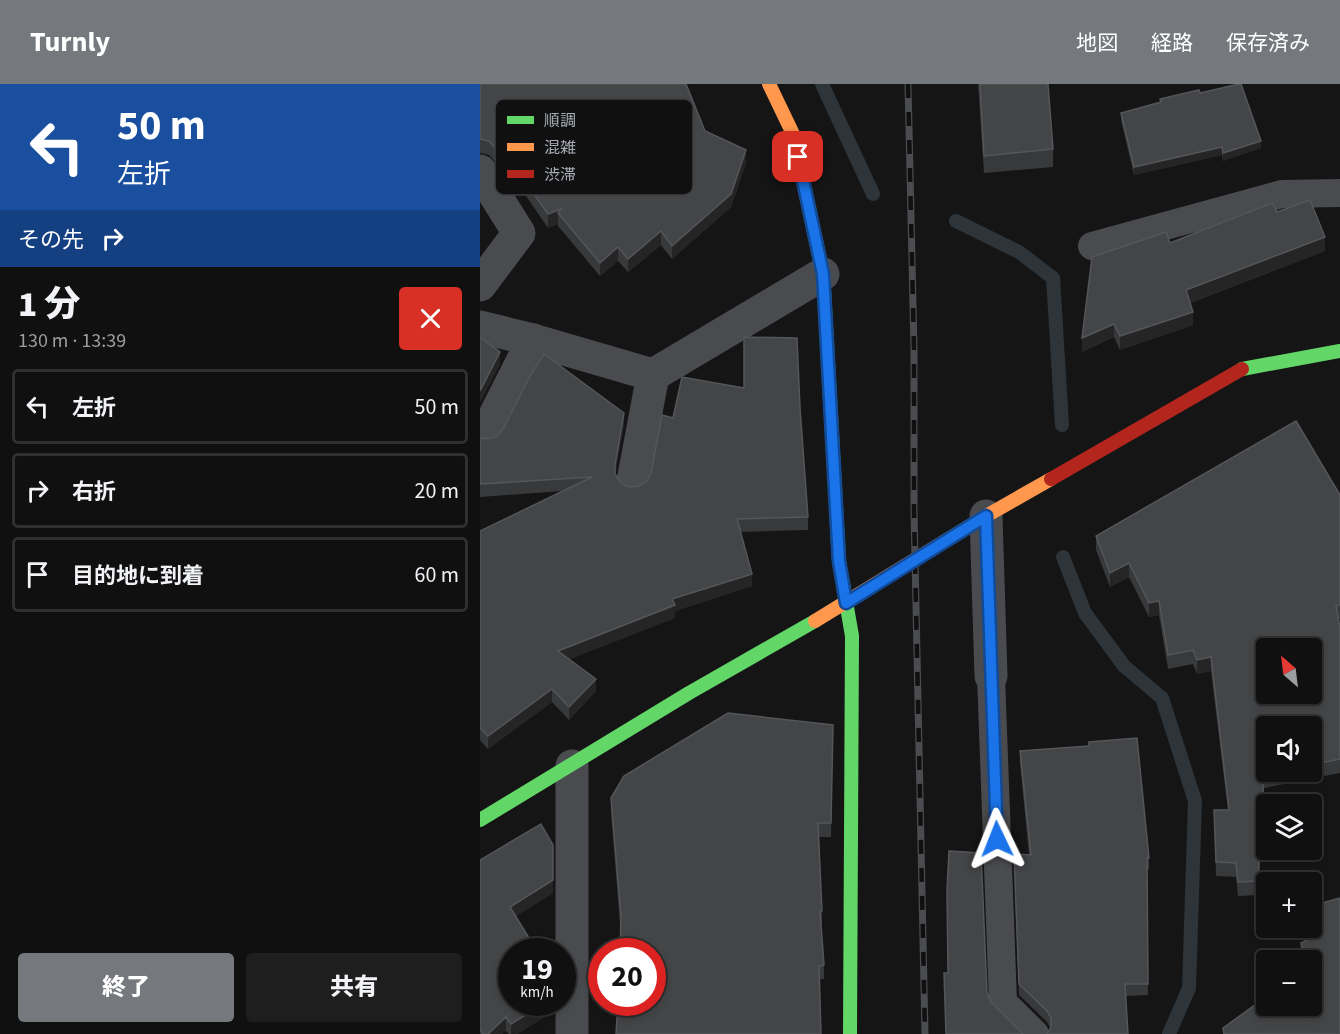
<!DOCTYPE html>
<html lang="ja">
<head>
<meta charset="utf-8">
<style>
	:root { --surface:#101010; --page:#1e1e1e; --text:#f1f3f6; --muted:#9c9d9f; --line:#303030; --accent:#75787d }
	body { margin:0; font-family:"Source Sans 3","Noto Sans JP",sans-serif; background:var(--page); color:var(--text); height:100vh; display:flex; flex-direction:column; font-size:22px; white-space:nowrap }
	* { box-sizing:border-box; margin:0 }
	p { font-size:20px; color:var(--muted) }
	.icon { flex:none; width:33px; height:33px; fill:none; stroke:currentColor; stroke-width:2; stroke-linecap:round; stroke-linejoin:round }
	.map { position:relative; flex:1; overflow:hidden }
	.side { display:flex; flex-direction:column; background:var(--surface); width:480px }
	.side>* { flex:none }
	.guide { background:#1a4fa0; color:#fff; overflow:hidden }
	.needle { width:39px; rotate:332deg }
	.controls { position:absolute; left:776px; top:554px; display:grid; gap:12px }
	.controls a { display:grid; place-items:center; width:66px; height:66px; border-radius:6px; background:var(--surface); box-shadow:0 3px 9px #0003,0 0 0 2px var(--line); font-size:30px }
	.speed { position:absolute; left:18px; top:854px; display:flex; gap:12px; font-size:30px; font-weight:700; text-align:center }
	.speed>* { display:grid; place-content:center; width:78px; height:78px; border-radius:50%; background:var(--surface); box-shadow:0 3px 9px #0003,0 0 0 2px var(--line); line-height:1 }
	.speed small { font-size:15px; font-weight:400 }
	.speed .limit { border:9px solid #d22; background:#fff; color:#111 }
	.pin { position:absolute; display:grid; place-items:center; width:51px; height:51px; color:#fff; margin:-26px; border-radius:12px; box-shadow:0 3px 9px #0006 }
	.me { position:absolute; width:66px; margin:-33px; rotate:358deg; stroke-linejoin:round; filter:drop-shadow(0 0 4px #0008) }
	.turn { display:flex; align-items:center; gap:21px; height:126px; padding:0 18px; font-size:27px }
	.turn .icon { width:78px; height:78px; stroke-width:2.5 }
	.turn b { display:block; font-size:42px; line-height:51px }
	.then { display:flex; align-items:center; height:57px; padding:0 18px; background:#0003; gap:12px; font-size:22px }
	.round { display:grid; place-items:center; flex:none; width:63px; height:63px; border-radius:6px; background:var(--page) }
	.overview { display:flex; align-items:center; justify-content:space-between; height:102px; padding:0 18px }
	h1 { font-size:36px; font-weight:800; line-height:45px }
	.button { display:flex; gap:12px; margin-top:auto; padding:12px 18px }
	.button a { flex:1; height:69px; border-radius:6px; background:var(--accent); color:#fff; font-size:24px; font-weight:800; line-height:69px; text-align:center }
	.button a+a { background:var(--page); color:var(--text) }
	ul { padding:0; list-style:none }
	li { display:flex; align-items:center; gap:18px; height:75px; margin:0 12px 9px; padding:0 6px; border:3px solid var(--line); border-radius:6px }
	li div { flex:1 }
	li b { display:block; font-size:22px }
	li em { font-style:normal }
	header { display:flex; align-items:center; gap:36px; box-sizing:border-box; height:84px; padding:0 30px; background:var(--accent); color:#fff }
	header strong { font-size:28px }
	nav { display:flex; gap:33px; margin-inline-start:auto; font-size:21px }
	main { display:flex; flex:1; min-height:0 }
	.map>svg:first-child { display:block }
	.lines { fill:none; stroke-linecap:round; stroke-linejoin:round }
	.stream { stroke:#2d353a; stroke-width:14 }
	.lane { stroke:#4a4b4e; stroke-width:28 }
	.street { stroke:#4a4b4e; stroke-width:33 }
	.fast { stroke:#63d668; stroke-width:14 }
	.slow { stroke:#ff974d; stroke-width:14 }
	.jam { stroke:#b3261e; stroke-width:14 }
	.rail-casing { stroke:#4b4c4f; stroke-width:7 }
	.rail { stroke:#101011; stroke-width:4.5; stroke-dasharray:14; stroke-linecap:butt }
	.wall { fill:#38393a; fill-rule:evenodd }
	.shaded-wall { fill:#252526 }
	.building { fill:#444547; stroke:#545659; stroke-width:1.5; fill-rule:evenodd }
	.route-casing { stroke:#114b97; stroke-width:15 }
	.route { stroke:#1a73e8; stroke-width:10 }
	.key { fill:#101011; stroke:#3e3f42; stroke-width:1.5 }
	.key-label { font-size:16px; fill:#a8adb5 }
</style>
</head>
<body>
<header>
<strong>Turnly</strong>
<nav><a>地図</a><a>経路</a><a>保存済み</a></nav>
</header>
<main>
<section class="side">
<div class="guide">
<div class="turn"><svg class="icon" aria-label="left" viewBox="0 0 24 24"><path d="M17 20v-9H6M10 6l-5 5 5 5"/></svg><div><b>50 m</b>左折</div></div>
<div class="then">その先<svg class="icon" aria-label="right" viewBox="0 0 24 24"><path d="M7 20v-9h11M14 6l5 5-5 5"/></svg></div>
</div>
<div class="overview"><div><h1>1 分</h1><p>130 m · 13:39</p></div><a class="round" style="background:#d93025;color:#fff"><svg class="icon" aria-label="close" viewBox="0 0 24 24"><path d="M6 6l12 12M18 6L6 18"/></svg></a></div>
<ul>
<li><svg class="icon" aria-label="left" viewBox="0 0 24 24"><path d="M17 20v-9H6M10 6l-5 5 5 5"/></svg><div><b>左折</b></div><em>50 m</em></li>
<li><svg class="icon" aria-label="right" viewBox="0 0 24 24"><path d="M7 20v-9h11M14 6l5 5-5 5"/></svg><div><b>右折</b></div><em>20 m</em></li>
<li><svg class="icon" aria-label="arrive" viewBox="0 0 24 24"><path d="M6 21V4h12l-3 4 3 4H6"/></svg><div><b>目的地に到着</b></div><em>60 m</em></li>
</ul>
<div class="button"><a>終了</a><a>共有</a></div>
</section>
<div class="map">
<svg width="860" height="950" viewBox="0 0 860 950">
	<rect width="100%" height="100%" fill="#151516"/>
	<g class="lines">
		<g class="stream">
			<polyline points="342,0 393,110"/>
			<polyline points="476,137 539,168 573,194 582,341"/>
			<polyline points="583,473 605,529 644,582 682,614 715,717 709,904 689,950"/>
		</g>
		<g class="lane">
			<polyline points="612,162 802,110 860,109"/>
			<polyline points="511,592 523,918 555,950"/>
		</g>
		<g class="street">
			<polyline points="0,87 39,149 0,201"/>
			<polyline points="0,243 53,256 173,291 343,190"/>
			<polyline points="6,349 53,256"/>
			<polyline points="153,397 173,291"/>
			<polyline points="506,432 511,592"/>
			<polyline points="92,950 92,682"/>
		</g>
		<g class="fast">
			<polyline points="344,206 359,477 372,552 370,950"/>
			<polyline points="762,285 860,267"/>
			<polyline points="0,736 209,609 335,537"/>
		</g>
		<g class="slow">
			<polyline points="289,0 313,50 343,190 344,206"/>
			<polyline points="335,537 506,432 571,395"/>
		</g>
		<polyline class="jam" points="571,395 762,285"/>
		<g class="rail-casing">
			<polyline id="rail" points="428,0 434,265 434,427 445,950"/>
		</g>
		<use href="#rail" class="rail"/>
	</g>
	<g class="wall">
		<polygon points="0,0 225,47 266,79 251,123 192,175 181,161 148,188 138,177 120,192 78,142 78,140 68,144 24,80 20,83 9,71 0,69"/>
		<polygon points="498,0 568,0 573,65 573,83 504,89"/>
		<polygon points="720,9 781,64 743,77 742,71 654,91 641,36 641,29 680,18 680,15"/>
		<polygon points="797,128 845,167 710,219 713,241 640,266 634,253 602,268 690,159"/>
		<polygon points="320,324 328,433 328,446 260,448 272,502 195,527 195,534 89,575 116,607 89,636 72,618 8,665 0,656 0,447 82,407 0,413 0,354 8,355 144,341 135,390 141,399 149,403 159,402 167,397 171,389 193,334"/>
		<path d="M860,411V535H858L860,544V689L784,704L778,811L758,812L756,793L736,792L734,726H748L731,587L717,590L713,580L688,585L679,531L669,533L649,493L630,503L616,466V452ZM831,642V687H786Z"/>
		<polygon points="353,641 351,753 339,753 342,827 342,841 341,841 344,881 344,895 339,895 140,841 131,728 131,714"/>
		<polygon points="540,667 669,774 669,786 667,785 668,911 646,912 570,944 567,938 539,911 534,782 549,771 540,679"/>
		<polygon points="0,776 73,809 36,832 73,918 73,928 37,950 29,950 26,947 22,950 0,950"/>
		<polygon points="860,814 860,950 743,950 743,944 786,913 786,921 831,921 831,876 821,876 821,859 828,855 825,843 831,843 831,822"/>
	</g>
	<g class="shaded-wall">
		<polygon points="781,57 781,64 743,77 743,69"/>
		<polygon points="742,63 742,71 654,91 654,83"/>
		<polygon points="266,66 266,79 251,123 192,175 192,162"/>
		<polygon points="24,67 24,80 20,83 20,70"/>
		<polygon points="81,125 78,129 78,140 68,144 68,130"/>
		<polygon points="181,147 181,161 148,188 148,175"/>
		<polygon points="845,153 845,167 706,220 706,206"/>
		<polygon points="138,163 138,177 120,192 120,179"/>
		<polygon points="713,228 713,241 640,266 640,252"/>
		<polygon points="634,240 634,253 602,268 602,254"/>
		<polygon points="20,268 20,281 0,319 0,307"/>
		<polygon points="144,329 144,341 135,394 135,381"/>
		<polygon points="649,479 649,493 630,503 630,489"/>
		<polygon points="272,490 272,502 195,527 195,534 78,580 78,567 192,515"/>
		<polygon points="679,517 679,531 669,533 669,519"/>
		<polygon points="731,573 731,587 717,590 717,576"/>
		<polygon points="116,595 116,607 89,636 89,623"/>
		<polygon points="72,605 72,618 8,665 8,652"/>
		<polygon points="784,690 784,704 778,811 778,797"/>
		<polygon points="73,796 73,809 30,836 30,823"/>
		<polygon points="67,918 73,918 73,928 37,950 31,950 31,940"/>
		<polygon points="26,933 26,947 22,950 8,950"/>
	</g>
	<g class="building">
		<polygon points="0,0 206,0 225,47 266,66 251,110 192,162 181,147 148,175 138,163 120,179 78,129 81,125 68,130 24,67 20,70 9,57 0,55"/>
		<polygon points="500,0 568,0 573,65 504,72"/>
		<polygon points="759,0 761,0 781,57 743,69 742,63 654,83 641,29 681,18 680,15 719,6 720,9"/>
		<polygon points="830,116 845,153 706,206 713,228 640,252 634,240 602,254 612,173 686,148 690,159 792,119 797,128"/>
		<polygon points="0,253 20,268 0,307"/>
		<polygon points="264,253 317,254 320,324 328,433 257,435 272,490 192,515 195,521 78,567 116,595 89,623 72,605 8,652 0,644 0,447 112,393 0,400 0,354 8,355 17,352 23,345 50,292 64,270 144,329 135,381 135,390 141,399 149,403 159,402 167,397 171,389 182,331 193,334 202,293 264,304"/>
		<path d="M816,337L860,411V521L856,522L860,544V675L831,681V642H786V687H800L784,690L778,797L758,798L756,779L736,778L734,726H749L731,573L717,576L713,566L688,571L679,517L669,519L649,479L630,489L616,452ZM786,564H831V609H786Z"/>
		<polygon points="248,629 353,641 351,739 338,739 342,827 340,827 344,881 339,882 341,950 136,950 138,918 172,918 172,867 140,867 141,832 131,714 144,692"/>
		<polygon points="657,654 669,774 667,774 668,900 645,900 648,950 567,950 571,943 571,934 567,927 539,900 534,770 551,771 540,667 609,662 609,658"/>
		<polygon points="61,740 73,761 73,796 30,823 57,867 32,867 32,918 67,918 31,940 26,933 8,950 3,950 0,945 0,776"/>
		<polygon points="469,767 501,769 507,908 511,918 543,950 466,950 464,889 468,889 467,807"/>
		<polygon points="860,814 860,950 744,950 743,944 786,913 786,921 831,921 831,876 824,876 821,859 831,854 828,843 831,843 831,822"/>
	</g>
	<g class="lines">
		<g class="route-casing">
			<polyline id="route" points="318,73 343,190 359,477 366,519 506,432 517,755"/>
		</g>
		<use href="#route" class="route"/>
	</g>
	<rect x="15" y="15" width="198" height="96" rx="9" class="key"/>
	<rect x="27" y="32" width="27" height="8" fill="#63d668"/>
	<rect x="27" y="59" width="27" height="8" fill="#ff974d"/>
	<rect x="27" y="86" width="27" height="8" fill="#b3261e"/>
	<g class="key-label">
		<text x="64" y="42">順調</text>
		<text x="64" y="69">混雑</text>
		<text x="64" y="96">渋滞</text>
	</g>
</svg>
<div class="controls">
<a><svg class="needle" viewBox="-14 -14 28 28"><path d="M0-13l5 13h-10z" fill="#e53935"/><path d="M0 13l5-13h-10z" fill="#9c9d9f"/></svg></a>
<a><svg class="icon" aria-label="sound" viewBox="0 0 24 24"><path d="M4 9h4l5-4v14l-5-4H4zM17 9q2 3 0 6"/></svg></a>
<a><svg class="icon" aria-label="layers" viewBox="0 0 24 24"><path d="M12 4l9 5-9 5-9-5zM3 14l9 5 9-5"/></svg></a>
<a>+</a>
<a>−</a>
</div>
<div class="speed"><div>19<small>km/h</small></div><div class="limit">20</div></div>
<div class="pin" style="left:318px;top:73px;background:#d93025"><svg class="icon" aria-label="arrive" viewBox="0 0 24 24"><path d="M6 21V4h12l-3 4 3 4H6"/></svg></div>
<svg class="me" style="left:517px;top:755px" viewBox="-20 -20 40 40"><path d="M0-17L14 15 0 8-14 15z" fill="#1a73e8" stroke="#fff" stroke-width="4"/></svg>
</div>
</main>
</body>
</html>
